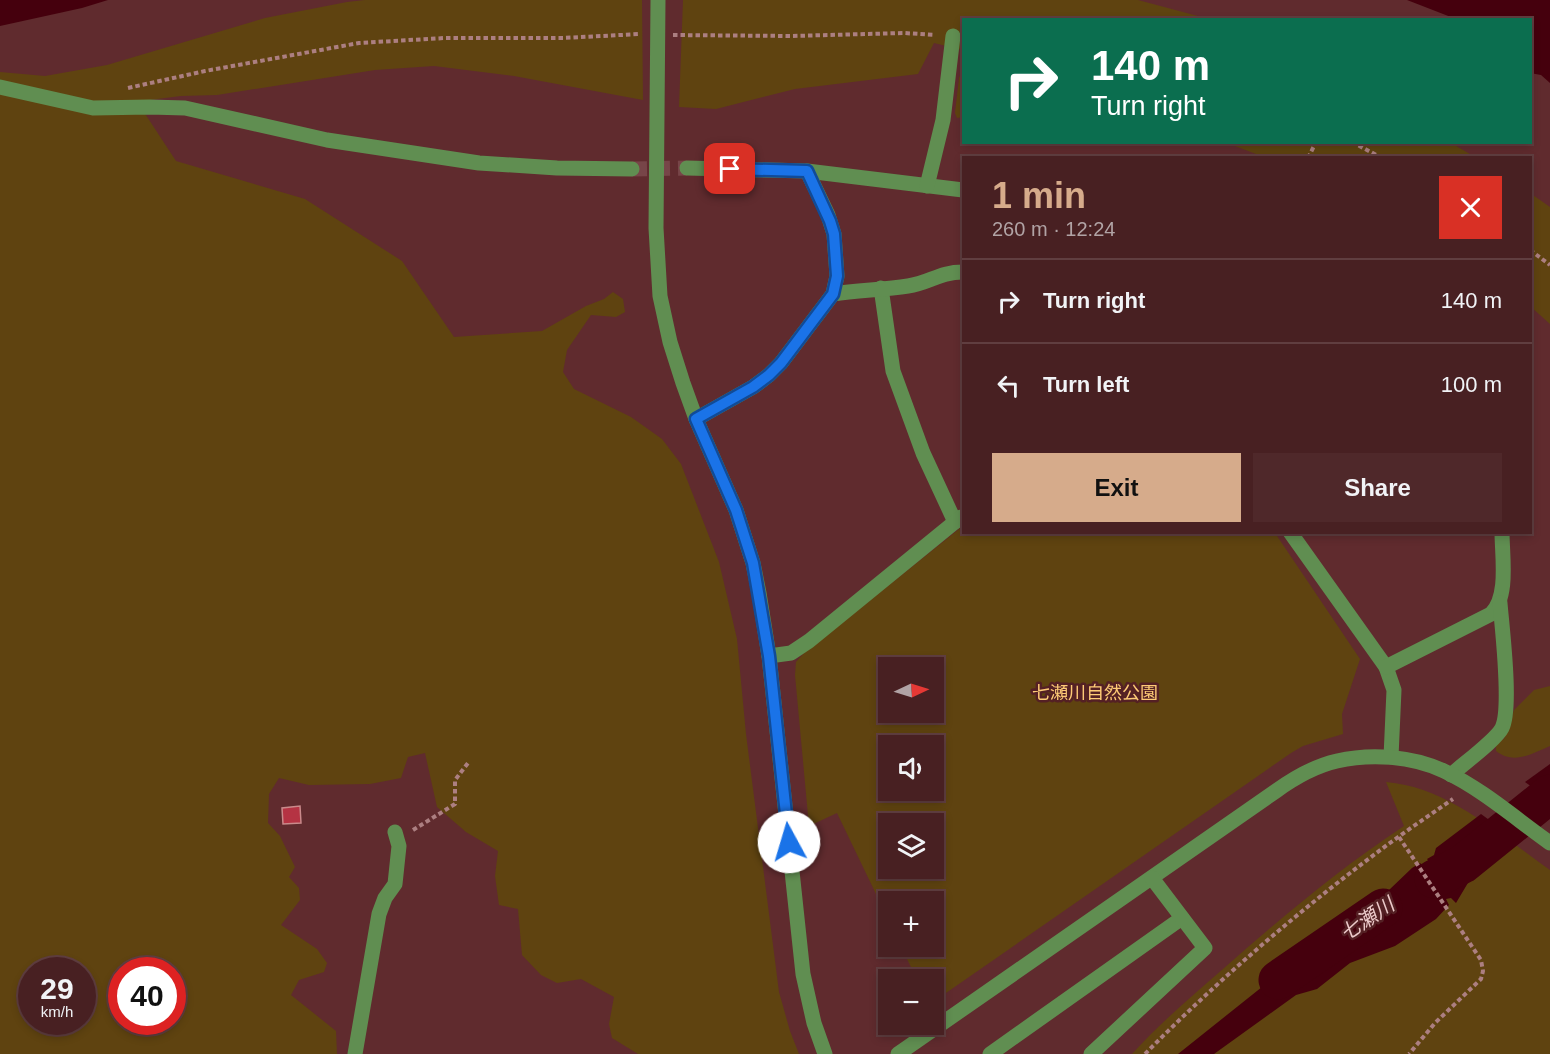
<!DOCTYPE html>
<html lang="en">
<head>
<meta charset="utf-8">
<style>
	:root { --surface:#482022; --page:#4f282a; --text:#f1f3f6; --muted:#b1a3a5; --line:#603e40; --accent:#d6ab8b }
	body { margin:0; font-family:Helvetica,"Noto Sans JP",sans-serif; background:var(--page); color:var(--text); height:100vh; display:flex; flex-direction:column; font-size:22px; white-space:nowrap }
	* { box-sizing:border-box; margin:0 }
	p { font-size:20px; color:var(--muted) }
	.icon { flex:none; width:33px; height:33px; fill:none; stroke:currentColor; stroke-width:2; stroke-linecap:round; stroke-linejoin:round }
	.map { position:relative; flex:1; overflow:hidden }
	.details { position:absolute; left:962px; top:156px; width:570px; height:378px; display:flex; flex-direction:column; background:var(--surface); border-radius:0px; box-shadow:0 3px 9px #0003,0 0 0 2px var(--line) }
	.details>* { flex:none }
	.top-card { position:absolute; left:962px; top:18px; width:570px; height:126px; border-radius:0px; box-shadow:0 3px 9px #0003,0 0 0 2px var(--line); background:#0b6e4f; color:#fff; overflow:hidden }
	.needle { width:39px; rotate:86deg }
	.fabs { position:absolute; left:878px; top:657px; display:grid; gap:12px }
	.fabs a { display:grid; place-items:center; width:66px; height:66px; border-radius:0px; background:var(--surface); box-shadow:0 3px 9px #0003,0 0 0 2px var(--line); font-size:30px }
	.speed { position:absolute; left:18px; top:957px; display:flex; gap:12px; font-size:30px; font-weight:700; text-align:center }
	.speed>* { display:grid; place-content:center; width:78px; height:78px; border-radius:50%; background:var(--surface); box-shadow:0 3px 9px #0003,0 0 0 2px var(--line); line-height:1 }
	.speed small { font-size:15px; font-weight:400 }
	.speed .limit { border:9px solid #d22; background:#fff; color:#111 }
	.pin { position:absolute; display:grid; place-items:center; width:51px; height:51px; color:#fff; margin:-26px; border-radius:12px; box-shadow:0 3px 9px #0006 }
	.me { position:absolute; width:66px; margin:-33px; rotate:354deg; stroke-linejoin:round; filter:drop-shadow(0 0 4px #0008) }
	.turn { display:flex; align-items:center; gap:21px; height:126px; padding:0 30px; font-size:27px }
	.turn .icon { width:78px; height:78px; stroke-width:2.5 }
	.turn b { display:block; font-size:42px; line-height:51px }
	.round { display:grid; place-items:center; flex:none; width:63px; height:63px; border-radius:0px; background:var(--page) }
	.summary { display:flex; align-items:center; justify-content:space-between; height:102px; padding:0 30px }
	h1 { font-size:36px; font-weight:700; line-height:45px; color:var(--accent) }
	.cta { display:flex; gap:12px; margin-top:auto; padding:12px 30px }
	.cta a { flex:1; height:69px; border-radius:0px; background:var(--accent); color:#111; font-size:24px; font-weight:700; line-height:69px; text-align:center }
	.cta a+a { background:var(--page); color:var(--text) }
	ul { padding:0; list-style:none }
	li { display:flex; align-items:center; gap:18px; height:84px; padding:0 30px; border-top:2px solid var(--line) }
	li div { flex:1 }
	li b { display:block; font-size:22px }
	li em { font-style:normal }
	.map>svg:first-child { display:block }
	.green { fill:#5f4310; fill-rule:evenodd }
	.water { fill:#45000d }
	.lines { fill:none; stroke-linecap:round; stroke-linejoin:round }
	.river { stroke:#45000d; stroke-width:39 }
	.building { fill:#b53343; stroke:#c98a8b; stroke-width:1.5 }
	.minor-tunnel { stroke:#774548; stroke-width:15; stroke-dasharray:15 8; stroke-linecap:butt }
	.path { stroke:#ac7f81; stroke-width:4; stroke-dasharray:4.5 3; stroke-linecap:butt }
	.minor { stroke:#608e51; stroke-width:15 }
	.route-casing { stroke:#114b97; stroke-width:15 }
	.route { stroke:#1a73e8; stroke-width:10 }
	.labels { text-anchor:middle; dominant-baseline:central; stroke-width:5; stroke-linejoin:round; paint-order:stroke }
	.park-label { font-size:18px; fill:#fdca76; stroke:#542024 }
	.water-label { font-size:20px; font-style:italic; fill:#eccaca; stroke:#542024 }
</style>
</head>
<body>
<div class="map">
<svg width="1550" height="1054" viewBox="0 0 1550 1054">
	<rect width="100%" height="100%" fill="#602b2e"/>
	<g class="green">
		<path d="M365,0H642L643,100L514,76L434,66L375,70L217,95L181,96L133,102L140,106L176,161L305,199L402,261L454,337L542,331L586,306L604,299L613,292L623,299L625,312L616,317L591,315L567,350L563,372L574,389L631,417L662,439L681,464L719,562L737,639L746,734L779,992L790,1031L799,1054H638L612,1038L609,1024L614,997L581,979L557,983L541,975L522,955L518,909L499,905L495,876L498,851L466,832L437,807L425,753L408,757L401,778L370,784L309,785L279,778L269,794L268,823L280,836L295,867L289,877L299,888L300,900L281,925L317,949L327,963L324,972L299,980L291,995L336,1031L337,1054H0V72L45,76L107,65L265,18L347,2ZM32,970H82V1022H32ZM122,970H172V1022H122Z"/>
		<polygon points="683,0 1138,0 1209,19 963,20 963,50 934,43 918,74 795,89 716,109 679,107"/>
		<polygon points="963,68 963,117 957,118 955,113 959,78"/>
		<polygon points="1227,143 1451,143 1475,157 1264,157"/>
		<polygon points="1530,193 1550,207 1550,324 1530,306"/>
		<path d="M963,526V532L1275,533L1360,659L1342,714L1343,734L1303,746L1291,753L933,1002V980L917,979L901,947L933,946V902H888V919L837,813L809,826L795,675L796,662L804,653ZM888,668H933V712H888ZM888,746H933V790H888ZM888,824H933V868H888Z"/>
		<path d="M1550,686V746C1531,754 1514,765 1496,751V742L1504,739L1514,710L1534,690Z"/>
		<path d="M1386,782C1448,787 1500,835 1550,870V1054H1132C1160,1023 1192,996 1223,969C1281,918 1339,869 1404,826Z"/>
	</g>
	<g class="water">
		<polygon points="0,0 108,0 82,8 0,26"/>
		<polygon points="1407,0 1550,0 1550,83 1541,75 1530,73 1530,20 1456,19"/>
		<polygon points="1550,764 1550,800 1525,782"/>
		<path d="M1481,814L1492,822L1468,848L1470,852L1508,844L1514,837L1520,841C1508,851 1492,851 1481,861L1456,903L1451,898L1446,899L1449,905L1436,919L1395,946L1350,963L1317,989L1296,995L1214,1054H1178L1277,975L1305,957L1323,949L1343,934L1412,868L1420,863L1427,869L1431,864L1427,859L1434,855L1436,848Z"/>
	</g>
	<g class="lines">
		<g class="river">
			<polyline points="1434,879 1463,864 1550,794"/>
			<polyline points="1278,980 1383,908"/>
		</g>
	</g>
	<polygon class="building" points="300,806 301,823 283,824 282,808"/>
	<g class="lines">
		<polyline class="minor-tunnel" points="632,169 687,168"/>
		<g class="path">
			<polyline points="673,35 792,36 904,33 935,35"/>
			<polyline points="128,88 205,71 359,43 445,38 563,38 640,34"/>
			<polyline points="1352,142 1382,158"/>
			<polyline points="1308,158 1316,142"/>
			<polyline points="1530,250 1550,265"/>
			<polyline points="413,830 455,804 455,780 468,763"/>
			<polyline points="1399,837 1481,960 1483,971 1481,979 1435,1023 1409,1054"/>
			<path d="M1145,1054C1216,982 1294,915 1375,854C1400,835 1427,817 1453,799"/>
		</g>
		<g class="minor">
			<polyline points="658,0 656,228 660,296 670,342 683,383 696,419 736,510 753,563 759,593 769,656 803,974 814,1023 825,1054"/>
			<polyline points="0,87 93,108 150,107 185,108 327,140 479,163 557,168 632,169"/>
			<polyline points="687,168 807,171 963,190"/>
			<polyline points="927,186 943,120 953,36"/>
			<polyline points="881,288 893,371 923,453 955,522"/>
			<path d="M833,294C858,290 883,290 908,286C930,283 939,272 963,272"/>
			<polyline points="696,419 753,387 769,375 781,363 833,294 837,276 834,234 828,215 807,171"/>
			<polyline points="1290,532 1386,667 1394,690 1391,757"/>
			<polyline points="769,656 791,653 809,641 961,517"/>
			<path d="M1386,667L1491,614C1509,597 1502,556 1502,532"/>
			<path d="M1451,775C1463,764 1496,740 1502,728C1512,708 1502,628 1500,603"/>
			<polyline points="355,1054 379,914 385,898 395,884 399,846 395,832"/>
			<path d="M898,1054L1276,791C1294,778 1315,766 1337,761C1371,753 1412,756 1444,771C1482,789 1516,819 1550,843"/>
			<polyline points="990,1054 1182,918"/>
			<polyline points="1091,1054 1205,948 1152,878"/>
		</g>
	</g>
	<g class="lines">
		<g class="route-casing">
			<polyline id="route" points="730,169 807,171 830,221 834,234 837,276 833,294 781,363 769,375 753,387 696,419 736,510 753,563 769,656 789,842"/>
		</g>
		<use href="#route" class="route"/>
	</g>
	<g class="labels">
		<g class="park-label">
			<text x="1095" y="693">七瀬川自然公園</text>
		</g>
		<g class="water-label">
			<text transform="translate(1367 919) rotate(-34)">七瀬川</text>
		</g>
	</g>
</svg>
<div class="fabs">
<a><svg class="needle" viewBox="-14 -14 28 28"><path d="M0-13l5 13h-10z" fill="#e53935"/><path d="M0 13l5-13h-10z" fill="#b1a3a5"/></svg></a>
<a><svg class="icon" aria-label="sound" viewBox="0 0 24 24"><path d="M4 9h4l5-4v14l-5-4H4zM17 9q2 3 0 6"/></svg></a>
<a><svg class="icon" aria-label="layers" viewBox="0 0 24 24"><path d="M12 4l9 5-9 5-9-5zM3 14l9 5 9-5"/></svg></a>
<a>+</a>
<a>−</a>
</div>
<div class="speed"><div>29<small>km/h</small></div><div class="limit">40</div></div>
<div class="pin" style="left:730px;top:169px;background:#d93025"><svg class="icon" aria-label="arrive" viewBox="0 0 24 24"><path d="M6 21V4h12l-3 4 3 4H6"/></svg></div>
<svg class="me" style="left:789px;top:842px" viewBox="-20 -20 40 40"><circle r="19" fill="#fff"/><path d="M0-13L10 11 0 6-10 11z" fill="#1a73e8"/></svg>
<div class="top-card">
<div class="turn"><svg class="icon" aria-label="right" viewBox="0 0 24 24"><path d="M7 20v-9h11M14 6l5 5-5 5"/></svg><div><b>140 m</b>Turn right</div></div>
</div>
<section class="details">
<div class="summary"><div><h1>1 min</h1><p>260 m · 12:24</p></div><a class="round" style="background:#d93025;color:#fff"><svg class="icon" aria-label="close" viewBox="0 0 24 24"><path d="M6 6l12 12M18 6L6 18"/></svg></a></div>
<ul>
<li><svg class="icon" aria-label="right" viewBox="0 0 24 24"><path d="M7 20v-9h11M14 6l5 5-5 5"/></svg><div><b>Turn right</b></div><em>140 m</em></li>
<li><svg class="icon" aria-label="left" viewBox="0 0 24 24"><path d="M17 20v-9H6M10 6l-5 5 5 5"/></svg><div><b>Turn left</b></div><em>100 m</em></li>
</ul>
<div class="cta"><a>Exit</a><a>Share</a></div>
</section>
</div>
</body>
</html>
